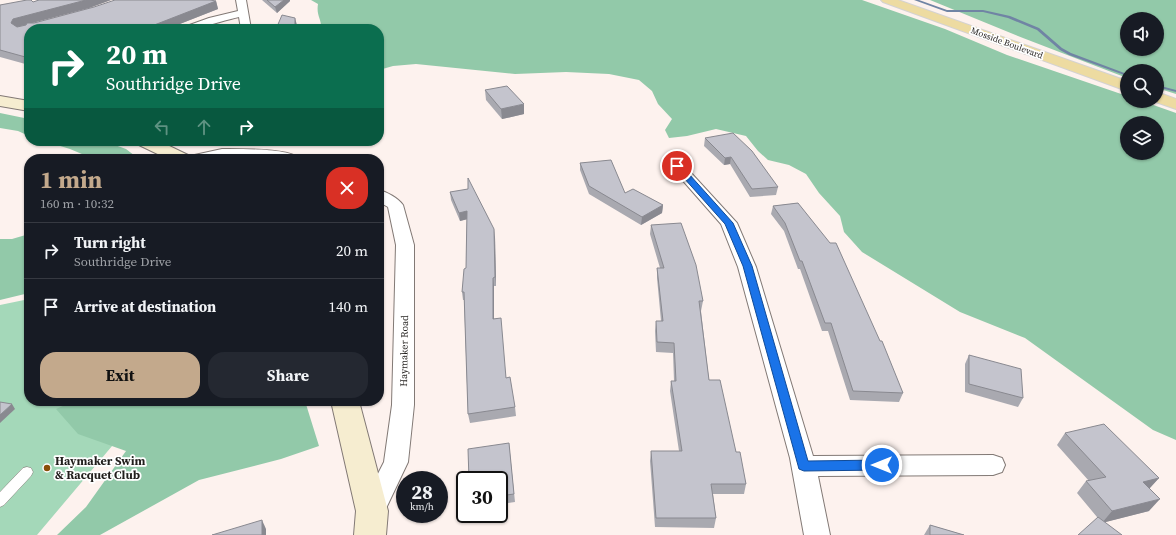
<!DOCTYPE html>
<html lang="en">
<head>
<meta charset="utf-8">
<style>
	:root { --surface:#171b24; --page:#242831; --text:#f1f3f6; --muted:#9ea1a6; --line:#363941; --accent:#c3a98c }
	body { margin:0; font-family:"Source Serif 4",serif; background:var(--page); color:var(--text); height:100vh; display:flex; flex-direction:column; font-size:15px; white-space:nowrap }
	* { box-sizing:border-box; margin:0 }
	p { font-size:13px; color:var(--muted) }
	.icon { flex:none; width:22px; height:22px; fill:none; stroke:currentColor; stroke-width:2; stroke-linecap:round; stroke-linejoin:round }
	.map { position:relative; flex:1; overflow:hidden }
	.drawer { position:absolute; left:24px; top:154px; width:360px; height:252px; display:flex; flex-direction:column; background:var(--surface); border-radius:16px; box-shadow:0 1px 3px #0004 }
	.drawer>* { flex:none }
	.hud { position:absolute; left:24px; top:24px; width:360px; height:122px; border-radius:16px; box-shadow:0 1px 3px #0004; background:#0b6e4f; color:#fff; overflow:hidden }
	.buttons { position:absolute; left:1120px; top:12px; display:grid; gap:8px }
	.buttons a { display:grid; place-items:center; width:44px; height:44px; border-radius:50%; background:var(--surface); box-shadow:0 1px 3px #0004; font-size:20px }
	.speed { position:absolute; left:396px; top:471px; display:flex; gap:8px; font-size:20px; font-weight:700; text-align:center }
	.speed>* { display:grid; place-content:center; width:52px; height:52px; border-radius:50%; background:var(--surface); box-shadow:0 1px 3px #0004; line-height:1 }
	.speed small { font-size:10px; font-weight:400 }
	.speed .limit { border:2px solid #111; border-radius:6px; background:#fff; color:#111 }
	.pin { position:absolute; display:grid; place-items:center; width:34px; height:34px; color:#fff; margin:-17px; border:2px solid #fff; border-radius:50%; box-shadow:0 1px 4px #0007 }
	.me { position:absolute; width:44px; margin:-22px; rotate:270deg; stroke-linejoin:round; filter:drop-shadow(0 0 3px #0008) }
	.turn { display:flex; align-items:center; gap:14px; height:84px; padding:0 16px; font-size:18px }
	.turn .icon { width:52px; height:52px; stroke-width:2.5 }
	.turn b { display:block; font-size:28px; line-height:34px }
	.lanes { display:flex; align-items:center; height:38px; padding:0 16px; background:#0003; justify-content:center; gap:20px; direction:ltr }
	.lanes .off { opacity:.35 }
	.round { display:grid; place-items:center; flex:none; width:42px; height:42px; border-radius:16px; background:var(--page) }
	.headline { display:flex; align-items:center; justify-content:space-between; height:68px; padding:0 16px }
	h1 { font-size:24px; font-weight:700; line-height:30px; color:var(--accent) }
	.action { display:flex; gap:8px; margin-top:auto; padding:8px 16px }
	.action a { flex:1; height:46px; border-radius:16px; background:var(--accent); color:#111; font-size:16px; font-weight:700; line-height:46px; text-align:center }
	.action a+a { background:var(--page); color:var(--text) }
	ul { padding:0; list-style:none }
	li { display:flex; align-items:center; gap:12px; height:56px; padding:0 16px; border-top:1px solid var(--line) }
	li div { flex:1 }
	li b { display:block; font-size:15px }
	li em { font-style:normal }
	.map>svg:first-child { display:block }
	.green { fill:#a4d8b9 }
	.forest { fill:#92c9a9; fill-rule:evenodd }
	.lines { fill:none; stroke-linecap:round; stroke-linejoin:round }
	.stream { fill:#7084a4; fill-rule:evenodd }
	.lane-casing { stroke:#827975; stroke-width:1 }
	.street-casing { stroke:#827975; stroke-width:2 }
	.secondary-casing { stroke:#827975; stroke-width:2 }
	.primary-casing { stroke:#d3d2d2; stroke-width:2 }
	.lane { fill:#fff; fill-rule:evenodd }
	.street { fill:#fff; fill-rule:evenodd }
	.secondary { fill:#f6edd0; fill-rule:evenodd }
	.primary { fill:#eddba1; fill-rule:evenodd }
	.wall { fill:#a9a9b0 }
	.shaded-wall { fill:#898990 }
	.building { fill:#c4c4cd; stroke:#898990 }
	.route { fill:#1a73e8; stroke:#114b97 }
	.poi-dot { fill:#8a4f0a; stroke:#fff; stroke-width:1.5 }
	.labels { text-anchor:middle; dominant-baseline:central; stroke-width:3.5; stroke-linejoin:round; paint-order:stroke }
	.far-street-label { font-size:9px; fill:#211e1c; stroke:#fff }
	.street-label { font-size:10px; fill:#211e1c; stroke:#fff }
	.near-poi-label { font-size:12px; font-weight:bold; fill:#211e1c; stroke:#fff; text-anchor:start }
</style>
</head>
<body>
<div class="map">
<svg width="1176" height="535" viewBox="0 0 1176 535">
	<rect width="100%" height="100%" fill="#fdf2ee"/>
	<polygon class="green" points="29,299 29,401 150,401 37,535 0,535 0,305"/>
	<g class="forest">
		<path d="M311,0H862L945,29L1007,55L1127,96V101H1142L1176,113V440L1153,430L1025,338L960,312L862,252L844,232L840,216L819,193L806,174L789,165L768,160L758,151L746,136L716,129L687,136L669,138L665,130L672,119L658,104L652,91L639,80L609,74L566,72L515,74L416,64L393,66L379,70V29H321C322,19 316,16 318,4ZM1127,123H1157V153H1127Z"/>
		<path d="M930,0H1176V94L1157,88V71H1127V78L1023,38ZM1127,19H1157V49H1127Z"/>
		<polygon points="0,113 29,119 29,136 18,131 0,128"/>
		<polygon points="44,141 104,141 126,149 139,159 88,159 89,157 70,149"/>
		<polygon points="29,234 29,293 0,300 0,239 12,239"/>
		<polygon points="74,401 305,401 319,446 281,459 199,480 100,535 57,535 86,507 126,451 78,434 56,409"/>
	</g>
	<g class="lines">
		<g class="stream">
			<polygon points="914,0 919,0 947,10 983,10 1010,16 1039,28 1062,48 1071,53 1127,74 1127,76 1069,55 1060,50 1037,30 1008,18 983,12 947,12"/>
			<polygon points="1157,85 1176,90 1176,92 1157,87"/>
		</g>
		<g class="lane-casing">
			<polygon id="lane" points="27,467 31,468 33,472 31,476 4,505 0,507 0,492 23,468"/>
		</g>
		<g class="street-casing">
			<g id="street">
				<path d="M236,0H246L251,29H241L239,17C220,21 202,29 183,29L184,27L209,18L238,11Z"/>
				<path d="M222,149C237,149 292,148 300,159L246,157L188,159L190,156Z"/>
				<polygon points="677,162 682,163 737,223 756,267 813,456 993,455 1002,458 1005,465 1002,472 993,475 818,476 830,535 804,535 790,458 738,267 721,224 670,166 672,163"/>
				<path d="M379,190C387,192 398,198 403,205L414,245V405L408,462L381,519L372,522L363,519L359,511L384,462L392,405L396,245L388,207L379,202Z"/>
			</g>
		</g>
		<g class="secondary-casing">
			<g id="secondary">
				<polygon points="0,96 29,101 29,111 0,106"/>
				<polygon points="136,141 159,141 188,155 191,159 168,159 139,145"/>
				<polygon points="331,401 359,401 388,511 386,535 354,535 356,511"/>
			</g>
		</g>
		<g class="primary-casing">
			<g id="primary">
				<polygon points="881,0 898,0 1127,81 1127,91 883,2"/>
				<polygon points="1157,92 1176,99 1176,109 1153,101 1157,101"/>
			</g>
		</g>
		<use href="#lane" class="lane"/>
		<use href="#street" class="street"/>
		<use href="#secondary" class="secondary"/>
		<use href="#primary" class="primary"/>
	</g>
	<g class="wall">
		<polygon points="39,0 111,0 89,8 31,23 216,1 218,9 167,29 29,29 29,65 0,57 0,5 33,2"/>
		<polygon points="262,0 290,0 290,1 277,13"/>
		<polygon points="485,90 524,114 502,119 486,100"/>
		<polygon points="705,138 778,187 776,195 750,197 730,164 724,165 704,146"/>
		<polygon points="580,163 625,193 663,205 662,213 641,225 589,194 580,170"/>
		<polygon points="450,192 495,237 496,286 494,286 494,318 506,378 515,407 516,416 470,423 468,414 464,300 463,300 462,292 466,268 467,219 460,221 451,200"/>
		<polygon points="798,203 903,393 899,402 850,400 828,331 822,331 800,269 798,269 784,231 771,214 773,206"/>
		<polygon points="651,225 703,301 701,311 709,380 736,452 746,484 744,494 713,494 716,518 714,528 655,527 650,461 651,451 679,451 670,391 671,381 674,381 673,353 656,352 655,331 656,321 661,321 657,278 657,268 660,268 650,234"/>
		<polygon points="969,355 1023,398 1018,407 965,392 965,364"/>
		<polygon points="1065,433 1159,478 1149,489 1149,511 1105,522 1097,517 1077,493 1086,481 1089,481 1057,445"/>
		<polygon points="509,443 515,502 499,504 499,480"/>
		<polygon points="930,525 964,535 924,535"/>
	</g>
	<g class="shaded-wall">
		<polygon points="86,0 111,0 89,8 17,27 11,23 13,19"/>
		<polygon points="284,0 290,0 290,1 277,13 275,7"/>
		<polygon points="216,1 218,9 167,29 144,29"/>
		<polygon points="295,18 297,25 297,29 295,29"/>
		<polygon points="524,104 524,114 502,119 501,109"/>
		<polygon points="731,157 730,164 724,165 725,158"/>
		<polygon points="663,205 662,213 641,225 642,217"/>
		<polygon points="467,211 468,219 460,221 459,213"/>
		<polygon points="494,229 495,237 496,286 495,277"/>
		<polygon points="493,278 494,286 494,327 493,319"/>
		<polygon points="12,404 15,409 0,423 0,415"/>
		<polygon points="1159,478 1148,490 1143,482"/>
		<polygon points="1160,499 1149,511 1102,523 1112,511"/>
		<polygon points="262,520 266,529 266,535 262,535"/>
	</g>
	<g class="building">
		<polygon points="27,0 31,0 33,2 39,0 86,0 13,19 11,23 17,27 26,25 27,23 34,23 94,7 115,0 210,0 216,1 144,29 29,29 29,58 0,50 0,5"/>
		<polygon points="267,0 284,0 275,7"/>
		<polygon points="282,15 295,18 295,29 276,29"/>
		<polygon points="219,26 220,29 179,29"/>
		<polygon points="507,86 524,104 501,109 485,90"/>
		<polygon points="733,133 752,151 778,187 752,189 731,157 725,158 705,138"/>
		<polygon points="611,160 625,193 633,189 663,205 642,217 589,186 580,163"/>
		<polygon points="468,178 494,229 495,277 493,278 493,319 501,318 506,378 510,377 515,407 468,414 464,292 462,292 464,269 466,268 467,211 459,213 450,192 468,189"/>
		<polygon points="798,203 830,243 836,243 880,341 882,341 903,393 853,391 831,323 825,323 802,261 800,261 785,223 773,206"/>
		<polygon points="681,223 696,265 703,301 699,301 709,380 720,380 736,452 740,452 746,484 711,484 716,518 656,518 651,451 682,451 671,381 676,381 674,343 657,342 656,321 663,321 657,268 664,268 651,225"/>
		<polygon points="969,355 1021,369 1023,398 969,384"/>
		<polygon points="0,402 12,404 0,415"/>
		<polygon points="1104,424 1159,478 1143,482 1160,499 1112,511 1086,481 1106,477 1065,433"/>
		<polygon points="509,443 514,494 499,496 499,480 469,480 468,449"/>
		<polygon points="1098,517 1122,535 1078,535"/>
		<polygon points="262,520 262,535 212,535"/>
		<polygon points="930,525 964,535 930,535"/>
	</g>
	<polygon class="route" points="675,164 680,164 733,223 752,266 808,461 882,460 887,462 889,465 887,469 882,470 804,471 799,469 743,266 725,224 675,168"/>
	<circle class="poi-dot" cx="47" cy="468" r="4"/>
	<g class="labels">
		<g class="far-street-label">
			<text transform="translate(1007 43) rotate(20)">Mosside Boulevard</text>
		</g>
		<g class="street-label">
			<text transform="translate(404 351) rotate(-89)">Haymaker Road</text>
		</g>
		<g class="near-poi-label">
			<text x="55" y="461">Haymaker Swim<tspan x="55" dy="14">&amp; Racquet Club</tspan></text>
		</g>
	</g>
</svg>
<div class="buttons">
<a><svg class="icon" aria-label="sound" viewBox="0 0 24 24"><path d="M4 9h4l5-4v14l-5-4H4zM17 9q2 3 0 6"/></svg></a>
<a><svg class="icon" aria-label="search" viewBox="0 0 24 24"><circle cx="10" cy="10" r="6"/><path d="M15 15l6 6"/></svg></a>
<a><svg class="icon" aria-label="layers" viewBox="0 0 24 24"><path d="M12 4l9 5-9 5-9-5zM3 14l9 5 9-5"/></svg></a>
</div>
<div class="speed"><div>28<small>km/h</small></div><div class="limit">30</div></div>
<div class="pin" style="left:677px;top:166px;background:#d93025"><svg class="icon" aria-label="arrive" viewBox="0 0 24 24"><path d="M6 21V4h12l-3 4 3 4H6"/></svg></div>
<svg class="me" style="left:882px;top:465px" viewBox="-20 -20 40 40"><circle r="17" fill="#1a73e8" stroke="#fff" stroke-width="3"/><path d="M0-11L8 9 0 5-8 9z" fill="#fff"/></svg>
<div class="hud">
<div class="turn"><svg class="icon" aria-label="right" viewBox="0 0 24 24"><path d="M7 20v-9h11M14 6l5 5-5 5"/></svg><div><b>20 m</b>Southridge Drive</div></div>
<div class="lanes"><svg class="icon off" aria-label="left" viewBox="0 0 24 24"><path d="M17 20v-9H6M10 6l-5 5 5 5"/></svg><svg class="icon off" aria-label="ahead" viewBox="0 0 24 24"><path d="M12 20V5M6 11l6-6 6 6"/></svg><svg class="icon" aria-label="right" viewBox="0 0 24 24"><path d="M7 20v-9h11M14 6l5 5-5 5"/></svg></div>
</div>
<section class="drawer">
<div class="headline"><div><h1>1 min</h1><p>160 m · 10:32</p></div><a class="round" style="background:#d93025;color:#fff"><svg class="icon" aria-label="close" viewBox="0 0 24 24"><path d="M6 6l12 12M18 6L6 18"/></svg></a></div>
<ul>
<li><svg class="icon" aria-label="right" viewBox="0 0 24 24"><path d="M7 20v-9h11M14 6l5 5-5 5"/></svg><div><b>Turn right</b><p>Southridge Drive</p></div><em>20 m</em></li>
<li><svg class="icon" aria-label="arrive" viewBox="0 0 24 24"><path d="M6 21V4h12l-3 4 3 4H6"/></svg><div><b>Arrive at destination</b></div><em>140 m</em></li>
</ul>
<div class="action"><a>Exit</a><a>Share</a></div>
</section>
</div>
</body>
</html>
